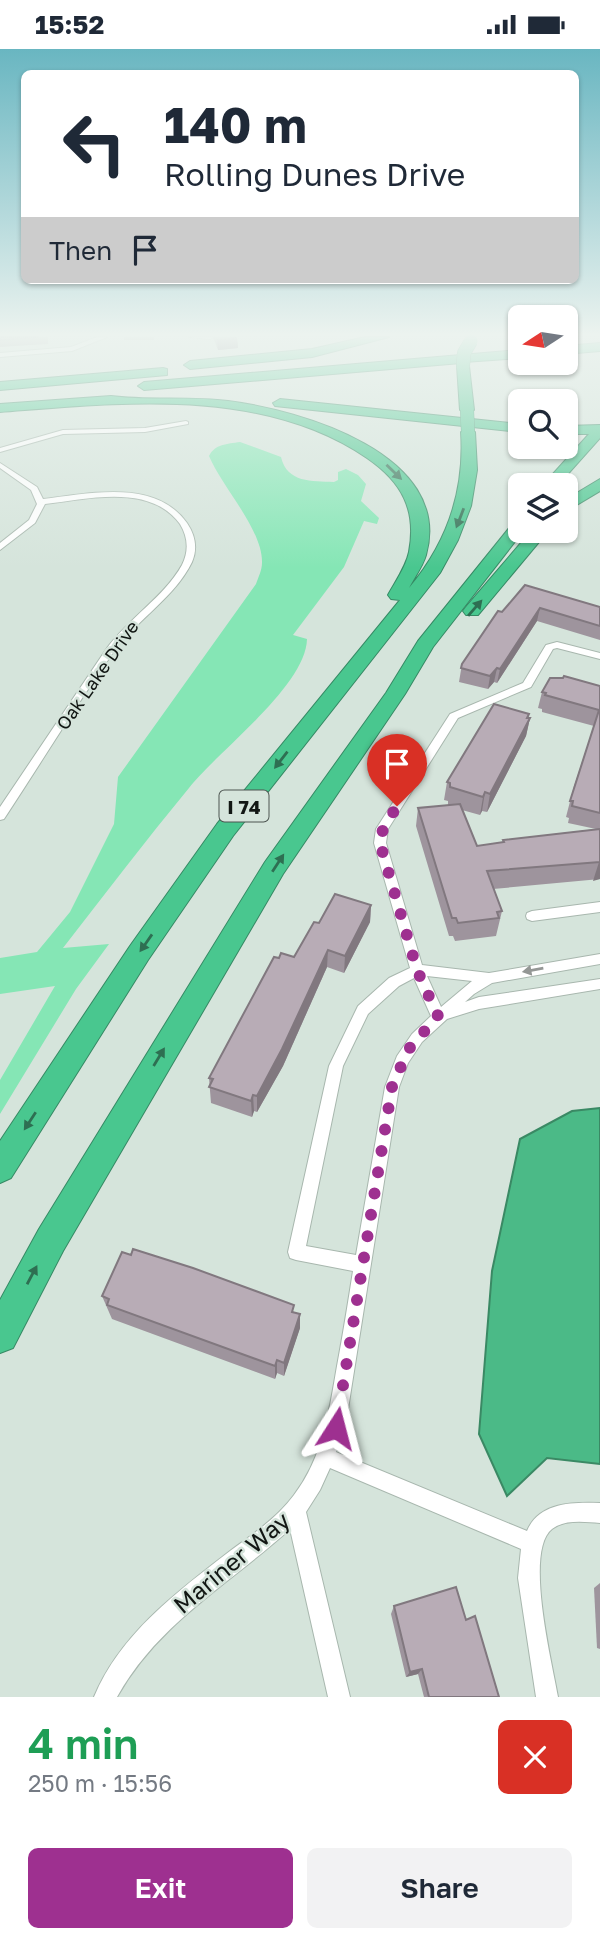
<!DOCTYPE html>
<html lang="en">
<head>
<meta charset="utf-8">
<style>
	:root { --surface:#fff; --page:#f2f2f3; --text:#1f2937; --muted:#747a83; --accent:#9e3090 }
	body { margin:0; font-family:"Golos Text",sans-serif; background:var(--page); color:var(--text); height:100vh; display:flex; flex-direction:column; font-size:26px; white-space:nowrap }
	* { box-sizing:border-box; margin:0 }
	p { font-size:23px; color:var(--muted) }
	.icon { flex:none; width:38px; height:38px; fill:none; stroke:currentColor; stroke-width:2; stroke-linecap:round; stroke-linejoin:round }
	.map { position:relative; height:1648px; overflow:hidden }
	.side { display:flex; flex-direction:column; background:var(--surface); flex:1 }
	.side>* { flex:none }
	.top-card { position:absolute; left:21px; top:21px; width:558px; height:214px; border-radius:10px; box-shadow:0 2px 5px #0004; background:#fff; color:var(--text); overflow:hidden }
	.needle { width:46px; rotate:258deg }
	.tools { position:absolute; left:508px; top:256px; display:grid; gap:14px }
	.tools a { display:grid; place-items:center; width:70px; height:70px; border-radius:10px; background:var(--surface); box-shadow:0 2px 5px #0004; font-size:35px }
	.pin { position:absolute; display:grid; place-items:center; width:60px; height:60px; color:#fff; margin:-72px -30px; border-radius:50% 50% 50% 0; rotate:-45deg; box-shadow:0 0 7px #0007 }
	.pin .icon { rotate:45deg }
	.me { position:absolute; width:77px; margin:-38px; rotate:9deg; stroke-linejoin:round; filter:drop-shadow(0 0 5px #0008) }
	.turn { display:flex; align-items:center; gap:24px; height:147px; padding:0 28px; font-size:32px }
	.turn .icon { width:91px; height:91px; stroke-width:2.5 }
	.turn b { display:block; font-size:49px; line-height:60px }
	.then { display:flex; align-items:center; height:66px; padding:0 28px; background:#0003; gap:14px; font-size:26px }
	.round { display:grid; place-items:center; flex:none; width:74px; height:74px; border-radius:10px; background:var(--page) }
	.head { display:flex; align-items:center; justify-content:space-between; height:119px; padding:0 28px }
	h1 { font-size:42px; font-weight:600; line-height:52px; color:#1e9e55 }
	.cta { display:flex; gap:14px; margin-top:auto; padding:14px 28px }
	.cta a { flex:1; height:80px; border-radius:10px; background:var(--accent); color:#fff; font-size:28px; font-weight:600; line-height:80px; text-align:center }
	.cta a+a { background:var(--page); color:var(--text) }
	.status { display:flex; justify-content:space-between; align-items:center; height:49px; padding:0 35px; background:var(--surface); direction:ltr }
	.status svg { height:19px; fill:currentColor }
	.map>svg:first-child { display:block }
	.green { fill:#85e6b5 }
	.water { fill:#4bba87; stroke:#3a8964; stroke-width:2 }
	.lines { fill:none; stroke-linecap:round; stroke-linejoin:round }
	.minor-casing { stroke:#a8b7ae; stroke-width:2 }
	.motorway-casing { stroke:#368964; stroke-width:2 }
	.minor { fill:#fff; fill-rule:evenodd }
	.motorway { fill:#49c78f; fill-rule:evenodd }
	.motorway-bridge-casing { stroke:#368964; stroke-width:14; stroke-linecap:butt }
	.motorway-bridge { stroke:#49c78f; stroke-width:13 }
	.wall { fill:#9e949d }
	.shaded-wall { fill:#81787f }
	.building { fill:#b8acb6; stroke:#81787f; stroke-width:2 }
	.oneway { fill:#2e6f52 }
	.oneway2 { fill:#949795 }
	.route { stroke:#9e3090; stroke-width:12; stroke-dasharray:0 21.6 }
	.labels { text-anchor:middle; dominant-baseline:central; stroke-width:5; stroke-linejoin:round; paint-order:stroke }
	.far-street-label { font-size:18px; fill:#121714; stroke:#d5e4db }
	.shield { fill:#d5e4db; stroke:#4c5450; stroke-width:2 }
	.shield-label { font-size:19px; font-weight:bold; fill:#121714 }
	.near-street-label { font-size:24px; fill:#121714; stroke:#d5e4db }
</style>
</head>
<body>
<div class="status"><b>15:52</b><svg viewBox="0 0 49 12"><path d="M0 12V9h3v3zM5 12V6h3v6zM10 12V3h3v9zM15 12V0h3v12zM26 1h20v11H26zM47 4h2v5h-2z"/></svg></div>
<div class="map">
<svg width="600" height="1648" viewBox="0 0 600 1648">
	<rect width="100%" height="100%" fill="#d5e4db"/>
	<path class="green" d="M240,393L281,408C287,434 312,432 334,433L338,431V423L346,420L358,426L366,435L361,452L379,469L377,475L364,472L344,518L293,586L307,590C306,637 218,702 189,739C146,791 105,845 63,899L109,895L76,940L0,1065V1031L55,937L0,945V909L37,903L70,863L114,775L118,728L256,535C258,529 262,521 262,514C263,481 222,438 209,407C215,395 227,395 240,393Z"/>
	<polygon class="water" points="600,1059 600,1415 547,1409 507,1447 479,1385 492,1222 520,1090 572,1062"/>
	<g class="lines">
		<g class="minor-casing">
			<g id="minor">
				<polygon points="97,288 107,288 72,302 0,308 0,304 71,298"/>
				<polygon points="189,288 213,288 210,290"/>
				<polygon points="186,372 188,373 188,375 145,383 63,385 0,403 0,399 63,381 145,379"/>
				<path d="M0,414L37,438L43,450C89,445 155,429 187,474C195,486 198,499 192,513C175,548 138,570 115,601C76,656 41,714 4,770L0,771V758L107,599C129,569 164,548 182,516C189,502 188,488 180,475C150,434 88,450 45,455L35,474L0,501V494L29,471L37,455L31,441L0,419Z"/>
				<path d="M557,593L600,604V610L557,599L553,600L531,638L458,669L388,780L386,794L422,916L489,924L600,905V915L492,934L474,945L465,953L479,948L600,930V940L479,960L447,970L422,993L408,1014L399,1038L345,1379L336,1403L527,1482C539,1453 573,1453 600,1454V1474C585,1473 565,1470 552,1480C524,1502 552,1613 558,1648H536L518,1529L521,1500L330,1419L320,1441L306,1463L350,1648H328L290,1480C230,1535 158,1574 117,1648H94C120,1585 178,1542 230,1502C253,1485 277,1469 294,1446C323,1408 329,1363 337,1317C343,1285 348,1254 353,1222L296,1211L290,1209L288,1203L329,1017L358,957L389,929L410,919L374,794L376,780L450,665L523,634L546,596ZM427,927L472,932L441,958ZM414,929L431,967L412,985L397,1007L385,1038L356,1206L306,1197L343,1017L368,965L399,937Z"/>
				<polygon points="600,853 600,863 532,872 527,870 526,867 527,864 532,862"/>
			</g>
		</g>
		<g class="motorway-casing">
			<g id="motorway">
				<polygon points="365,288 389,288 312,308 190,320 184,316 190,312 312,300"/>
				<polygon points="600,294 600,302 565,305 565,297"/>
				<polygon points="520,301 520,309 464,313 469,317 474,361 467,365 460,361 457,317 461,314 144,341 138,337 144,333"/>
				<polygon points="163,319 167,320 167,326 0,341 0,333"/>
				<path d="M111,347C149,352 189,347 228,352C300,361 454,405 426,506C423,517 414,529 409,539C447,494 465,442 461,383L468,379L475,383L477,421L471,457L458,491L440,524L233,787L148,911L11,1129L0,1134V1092L130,897L217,775L400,551L391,550L388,546C395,533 406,518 409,503C417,461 402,433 367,409C262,337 120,354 0,363V355Z"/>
				<polygon points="280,350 520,375 520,383 275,357 273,354"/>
				<polygon points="600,376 600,389 558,436 543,436 589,385 565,385 565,377"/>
				<polygon points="600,430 600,442 565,463 565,451"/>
				<polygon points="520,471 520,481 524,481 433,598 405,645 283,825 63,1202 13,1299 0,1304 0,1251 39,1180 265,813 386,644 418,592 514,473"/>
				<polygon points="532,481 549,481 478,566 466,566 463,562 466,558"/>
			</g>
		</g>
		<use href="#minor" class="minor"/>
		<use href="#motorway" class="motorway"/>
		<g class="motorway-bridge-casing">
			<g id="motorway-bridge">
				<polyline points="463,317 464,304 471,292"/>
				<polyline points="467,361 468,383"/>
			</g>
		</g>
		<use href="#motorway-bridge" class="motorway-bridge"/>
	</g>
	<g class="wall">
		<polygon points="0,288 48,288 48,295 0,298"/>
		<rect x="124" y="288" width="30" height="3"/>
		<polygon points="213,288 237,288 238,299 218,301"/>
		<polygon points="525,536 600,558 600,591 537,572 497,634 494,633 488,640 459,633 462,615 502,563"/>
		<polygon points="600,637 600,830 493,840 502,862 496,887 455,892 453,887 449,887 416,777 418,759 448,756 448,752 444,751 447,733 528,669 530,669 526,687 487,763 482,762 480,766 462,761 477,797 503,793 503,791 596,780 568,774 569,769 566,768 574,737 594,677 542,663 542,660 538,659 542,643"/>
		<polygon points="371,856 370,873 344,924 327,918 283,1017 257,1063 254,1062 252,1068 211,1054 209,1029 319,874"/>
		<polygon points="131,1206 294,1263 300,1279 284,1327 277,1324 275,1330 112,1270 102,1247"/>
		<polygon points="600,1534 600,1600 597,1599 594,1539"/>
		<polygon points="394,1557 466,1571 499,1648 424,1648 418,1625 406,1628 391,1565"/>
	</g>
	<g class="shaded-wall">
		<polygon points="237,288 238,299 218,301 217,290"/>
		<polygon points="540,559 537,572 497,634 500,620"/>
		<polygon points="497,619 494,633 488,640 490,627"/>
		<polygon points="529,665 527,675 530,669 526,687 487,763 490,745"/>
		<polygon points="485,743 482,762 480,766 483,748"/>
		<polygon points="599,813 600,813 600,830 593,832"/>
		<polygon points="371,856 370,873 344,924 345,907"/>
		<polygon points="328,901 327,918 283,1017 257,1063 257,1047"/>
		<polygon points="253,1046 254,1062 252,1068 251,1052"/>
		<polygon points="300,1265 300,1279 284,1327 284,1314"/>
		<polygon points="277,1311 277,1324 275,1330 275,1317"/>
		<polygon points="422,1620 418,1625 406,1628 410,1623"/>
	</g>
	<g class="building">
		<polygon points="0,288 39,288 0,291"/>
		<polygon points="525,536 600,558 600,577 540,559 500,620 497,619 490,627 461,619 462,615 498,562 502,563"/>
		<polygon points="564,627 600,637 600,764 572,757 573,752 570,752 599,661 545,646 546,644 542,643 550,629 563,629"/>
		<polygon points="494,655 529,665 527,669 530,669 490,745 485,743 483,748 450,738 450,734 447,733"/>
		<polygon points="460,755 477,797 504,793 503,791 600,780 600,813 487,822 502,862 497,863 499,869 458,874 456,869 452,869 418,759"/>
		<polygon points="335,845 371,856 345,907 328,901 282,1000 257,1047 253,1046 251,1052 209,1038 213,1030 209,1029 274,908 279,909 281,904 294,908 314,873 319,874"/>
		<polygon points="133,1200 193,1219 294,1256 292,1263 300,1265 284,1314 277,1311 275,1317 107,1256 109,1250 102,1247 122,1203 131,1206"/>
		<polygon points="456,1538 466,1571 475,1567 499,1648 429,1648 422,1620 410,1623 394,1557"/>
	</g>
	<defs><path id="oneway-solid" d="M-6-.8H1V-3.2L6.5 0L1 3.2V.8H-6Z" transform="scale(1.75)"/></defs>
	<g class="oneway">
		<use href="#oneway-solid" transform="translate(394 423) rotate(44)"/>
		<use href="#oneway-solid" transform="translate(460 469) rotate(111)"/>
		<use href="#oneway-solid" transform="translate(475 559) rotate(-49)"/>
		<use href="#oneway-solid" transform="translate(281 711) rotate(128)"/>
		<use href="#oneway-solid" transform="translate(278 814) rotate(-57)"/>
		<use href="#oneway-solid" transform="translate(146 894) rotate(125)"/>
		<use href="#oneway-solid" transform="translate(159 1008) rotate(-59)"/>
		<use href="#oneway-solid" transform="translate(30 1072) rotate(123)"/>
		<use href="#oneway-solid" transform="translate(32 1226) rotate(-62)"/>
	</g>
	<use class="oneway2" href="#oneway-solid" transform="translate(533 921) rotate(170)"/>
	<linearGradient id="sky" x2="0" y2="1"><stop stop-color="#69b6c1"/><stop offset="0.55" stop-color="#ecf3ef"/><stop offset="1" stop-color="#ecf3ef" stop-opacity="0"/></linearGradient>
	<rect width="600" height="519" fill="url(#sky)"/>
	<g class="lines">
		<polyline class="route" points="336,1379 392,1038 408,1001 438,967 417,921 380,794 383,780 397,757"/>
	</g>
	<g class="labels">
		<g class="far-street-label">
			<text transform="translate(97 626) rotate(-55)">Oak Lake Drive</text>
		</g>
		<rect class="shield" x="219.5" y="741.5" width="49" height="31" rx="5"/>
		<g class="shield-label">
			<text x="244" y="757">I 74</text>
		</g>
		<g class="near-street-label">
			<text transform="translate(231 1513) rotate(-40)">Mariner Way</text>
		</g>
	</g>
</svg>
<div class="tools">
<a><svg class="needle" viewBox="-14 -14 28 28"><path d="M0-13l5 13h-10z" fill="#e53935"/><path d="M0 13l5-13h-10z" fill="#747a83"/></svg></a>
<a><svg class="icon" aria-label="search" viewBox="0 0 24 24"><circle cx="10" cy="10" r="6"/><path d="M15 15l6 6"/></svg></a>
<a><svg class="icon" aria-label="layers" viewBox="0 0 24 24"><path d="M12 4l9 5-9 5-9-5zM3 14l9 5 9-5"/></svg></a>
</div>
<div class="pin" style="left:397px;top:757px;background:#d93025"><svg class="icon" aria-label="arrive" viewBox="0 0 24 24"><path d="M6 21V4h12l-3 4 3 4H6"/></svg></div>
<svg class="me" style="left:336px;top:1379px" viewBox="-20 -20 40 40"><path d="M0-17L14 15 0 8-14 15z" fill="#9e3090" stroke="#fff" stroke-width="4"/></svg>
<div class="top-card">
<div class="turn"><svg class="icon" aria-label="left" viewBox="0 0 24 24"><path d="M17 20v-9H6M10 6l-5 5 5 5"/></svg><div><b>140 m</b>Rolling Dunes Drive</div></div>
<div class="then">Then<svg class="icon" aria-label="arrive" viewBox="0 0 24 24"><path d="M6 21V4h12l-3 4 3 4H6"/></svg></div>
</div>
</div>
<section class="side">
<div class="head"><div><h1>4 min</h1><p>250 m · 15:56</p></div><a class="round" style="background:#d93025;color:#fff"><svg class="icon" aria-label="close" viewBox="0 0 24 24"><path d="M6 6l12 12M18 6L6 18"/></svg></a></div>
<div class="cta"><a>Exit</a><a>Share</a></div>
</section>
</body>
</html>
